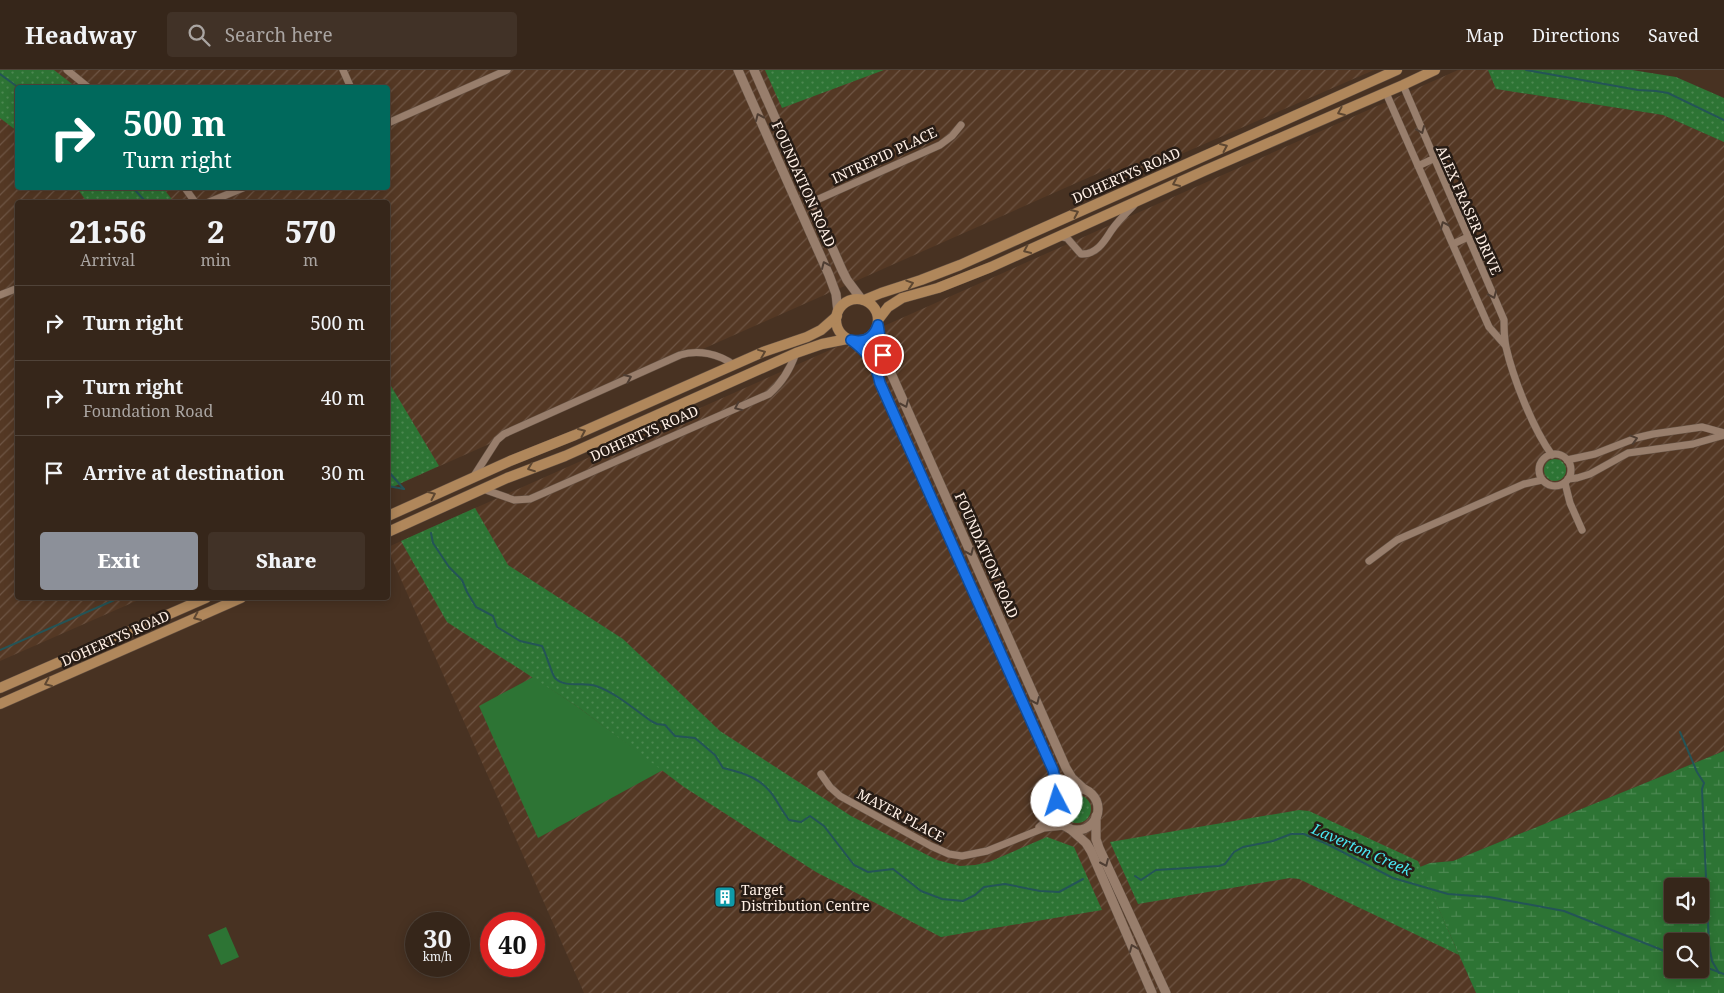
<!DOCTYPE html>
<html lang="en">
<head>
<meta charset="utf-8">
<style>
	:root { --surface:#36261a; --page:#413227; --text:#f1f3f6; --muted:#aaa5a2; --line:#504339; --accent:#8c9099 }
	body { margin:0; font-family:"Noto Serif",serif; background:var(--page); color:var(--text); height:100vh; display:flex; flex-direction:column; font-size:19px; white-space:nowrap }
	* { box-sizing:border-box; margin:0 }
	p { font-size:16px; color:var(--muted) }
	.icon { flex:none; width:28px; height:28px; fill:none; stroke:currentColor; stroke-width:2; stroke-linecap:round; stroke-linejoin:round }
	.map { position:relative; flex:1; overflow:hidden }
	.panel { position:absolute; left:15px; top:130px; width:375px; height:400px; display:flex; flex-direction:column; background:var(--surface); border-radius:5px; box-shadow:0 2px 12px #0003,0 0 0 1px var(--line) }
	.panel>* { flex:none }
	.top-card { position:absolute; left:15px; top:15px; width:375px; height:105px; border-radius:5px; box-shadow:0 2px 12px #0003,0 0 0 1px var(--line); background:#00695c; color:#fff; overflow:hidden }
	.controls { position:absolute; left:1664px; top:808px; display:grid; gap:10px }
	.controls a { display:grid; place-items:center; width:45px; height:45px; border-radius:5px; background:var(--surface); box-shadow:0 2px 12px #0003,0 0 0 1px var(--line); font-size:25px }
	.speed { position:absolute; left:405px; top:842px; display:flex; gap:10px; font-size:25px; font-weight:700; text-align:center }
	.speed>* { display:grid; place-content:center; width:65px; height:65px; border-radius:50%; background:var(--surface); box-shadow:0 2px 12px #0003,0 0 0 1px var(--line); line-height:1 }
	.speed small { font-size:12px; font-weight:400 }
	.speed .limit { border:8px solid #d22; background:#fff; color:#111 }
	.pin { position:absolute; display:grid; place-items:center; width:42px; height:42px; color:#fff; margin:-21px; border:2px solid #fff; border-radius:50%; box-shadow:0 1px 5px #0007 }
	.me { position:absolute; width:55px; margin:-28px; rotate:355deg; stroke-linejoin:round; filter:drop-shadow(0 0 4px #0008) }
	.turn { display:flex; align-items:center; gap:18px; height:105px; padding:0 25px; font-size:22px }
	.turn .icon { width:65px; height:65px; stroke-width:2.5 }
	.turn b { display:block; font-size:35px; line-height:42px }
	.eta { display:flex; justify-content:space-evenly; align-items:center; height:85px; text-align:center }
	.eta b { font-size:30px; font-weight:800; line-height:35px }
	.primary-button { display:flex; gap:10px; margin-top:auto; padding:10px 25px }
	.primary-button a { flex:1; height:58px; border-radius:5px; background:var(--accent); color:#fff; font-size:20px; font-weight:800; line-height:58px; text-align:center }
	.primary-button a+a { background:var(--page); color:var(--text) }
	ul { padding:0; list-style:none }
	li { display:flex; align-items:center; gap:15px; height:75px; padding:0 25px; border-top:1px solid var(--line) }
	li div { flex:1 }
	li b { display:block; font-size:19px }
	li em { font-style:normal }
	header { display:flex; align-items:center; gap:30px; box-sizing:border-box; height:70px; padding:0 25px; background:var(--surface); border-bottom:1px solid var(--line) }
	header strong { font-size:24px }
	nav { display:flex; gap:28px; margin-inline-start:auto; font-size:18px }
	.search { width:350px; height:45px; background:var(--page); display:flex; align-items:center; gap:12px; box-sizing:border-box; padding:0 18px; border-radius:5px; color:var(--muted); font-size:19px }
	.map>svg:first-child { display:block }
	.industrial { fill:url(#industrial-furrows); fill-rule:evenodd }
	.grass { fill:#2d7434 }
	.wetland { fill:url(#wetland-marsh); fill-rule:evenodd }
	.park { fill:url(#park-dots) }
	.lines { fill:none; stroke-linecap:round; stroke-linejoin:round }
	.stream { stroke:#245457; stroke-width:2 }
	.minor-casing { stroke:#645143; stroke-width:8 }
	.tertiary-casing { stroke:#645143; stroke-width:10 }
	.primary-casing { stroke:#645143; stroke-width:11 }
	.minor { stroke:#987e6c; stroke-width:7 }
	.tertiary { stroke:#987e6c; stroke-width:9 }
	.primary { stroke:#b0875b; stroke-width:10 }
	.oneway { stroke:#5e4731 }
	.oneway2 { stroke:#4f3e33 }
	.route-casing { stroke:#114b97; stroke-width:12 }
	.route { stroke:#1a73e8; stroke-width:9 }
	.labels { text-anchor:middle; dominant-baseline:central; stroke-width:5; stroke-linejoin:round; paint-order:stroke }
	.street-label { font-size:14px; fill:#fff0e6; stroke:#271c15 }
	.poi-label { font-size:14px; fill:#fff0e6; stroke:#271c15; text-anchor:start }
	.water-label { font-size:15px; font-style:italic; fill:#49e6f1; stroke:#271c15 }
</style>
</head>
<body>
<header>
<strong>Headway</strong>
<div class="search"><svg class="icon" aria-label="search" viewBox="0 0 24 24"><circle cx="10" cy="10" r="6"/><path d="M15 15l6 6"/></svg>Search here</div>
<nav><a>Map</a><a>Directions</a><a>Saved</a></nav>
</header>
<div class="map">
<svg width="1724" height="923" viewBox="0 0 1724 923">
	<defs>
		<pattern id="industrial-furrows" width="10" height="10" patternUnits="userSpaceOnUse" patternTransform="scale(1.25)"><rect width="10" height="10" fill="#543824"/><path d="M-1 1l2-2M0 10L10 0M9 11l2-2" fill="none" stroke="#6e5544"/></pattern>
		<pattern id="wetland-marsh" width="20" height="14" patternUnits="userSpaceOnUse" patternTransform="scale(1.25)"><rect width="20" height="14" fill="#2d7434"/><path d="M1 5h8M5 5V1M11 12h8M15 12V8" fill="none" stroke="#4c8851"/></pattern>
		<pattern id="park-dots" width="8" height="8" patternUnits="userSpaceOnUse" patternTransform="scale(1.25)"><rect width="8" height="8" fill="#2d7434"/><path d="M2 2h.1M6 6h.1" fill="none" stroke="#4c8851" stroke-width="1.8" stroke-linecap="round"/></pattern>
	</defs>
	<rect width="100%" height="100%" fill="#483222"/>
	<g class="industrial">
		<path d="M0,0H1374L1117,112L1110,98L388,419V132H18V528H143L0,591ZM18,18H388V118H18Z"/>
		<polygon points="1458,0 1488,0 1497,19 1663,45 1724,72 1724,681 1453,791 1430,793 1421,797 1476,923 584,923 388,480 388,477"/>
	</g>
	<g class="grass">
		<polygon points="533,607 578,637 663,700 538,768 479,636"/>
		<polygon points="226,857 239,887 221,895 208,865"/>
	</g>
	<path class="wetland" d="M1724,681V923H1476L1420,797L1430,793L1453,791ZM1672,816H1700V844H1672ZM1672,871H1700V899H1672Z"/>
	<g class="park">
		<polygon points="0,0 54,0 76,17 18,18 17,61 0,48"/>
		<polygon points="765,0 884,0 782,38"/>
		<polygon points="1488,0 1632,0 1676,7 1724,28 1724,72 1663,45 1496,19"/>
		<polygon points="77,118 163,118 174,132 87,132"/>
		<polygon points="388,311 439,396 388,419"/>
		<circle cx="1555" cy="400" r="11"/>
		<polygon points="475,438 508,495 623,569 720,661 851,746 937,790 960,796 975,795 989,792 1047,767 1074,777 1102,840 941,867 816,802 684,717 578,637 447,552 401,471"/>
		<circle cx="1077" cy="739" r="14"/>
		<polygon points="1299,740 1309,741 1418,791 1459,885 1299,809 1290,808 1138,834 1110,772"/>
	</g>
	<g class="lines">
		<g class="stream">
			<polyline points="1526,0 1638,20 1656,21 1668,23 1724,50"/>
			<polyline points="0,4 19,18"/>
			<polyline points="133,118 146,132"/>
			<polyline points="388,401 404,419"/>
			<polyline points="388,416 404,419"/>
			<path d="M431,463L433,473L449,497L462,510L467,522L476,537L493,546L497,557L520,571L542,576C546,583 552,605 555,608C566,619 583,611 596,616C616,623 634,639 651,651L657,654L665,655L675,666L695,668L715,685L723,698C745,703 764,709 776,730C780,737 784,743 789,750L801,752L810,746L824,756L854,795L868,802L893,799L921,821L942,829L963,831L975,825L984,817L1005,814L1040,821L1059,822L1083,809"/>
			<polyline points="0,580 119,528"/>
			<polyline points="1680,662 1697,702 1704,713 1702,719 1709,875 1712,891 1719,903"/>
			<polyline points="1135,806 1141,810 1156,800 1219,796 1225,794 1234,782 1243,777 1273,771 1291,764 1304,764 1329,775 1393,808 1448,824 1489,827 1564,841 1672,884"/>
			<polyline points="1700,895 1724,904"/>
		</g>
		<g class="minor-casing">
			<g id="minor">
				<polyline points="67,0 89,18"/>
				<polyline points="343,0 351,18"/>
				<path d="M1403,15L1504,250C1504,258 1504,268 1506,277C1513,308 1533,359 1552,385"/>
				<polyline points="1386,23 1489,257 1505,275"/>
				<polyline points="388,53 507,0"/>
				<polyline points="1418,96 1433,89"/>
				<polyline points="185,118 195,132"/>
				<polyline points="209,132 243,118"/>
				<polyline points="812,132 940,75 952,66 961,55"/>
				<path d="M1059,166L1067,168L1081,184C1096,185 1104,172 1111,161C1117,152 1126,143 1134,135"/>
				<polyline points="1453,174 1468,167"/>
				<polyline points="0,225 18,218"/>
				<circle cx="1555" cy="400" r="16"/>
				<polyline points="1567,390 1595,384 1636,368 1653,364 1702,357 1724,363"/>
				<path d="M474,406L497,370L504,364L680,285C698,279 719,284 734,295"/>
				<polyline points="1568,409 1577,408 1590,404 1628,383 1693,374 1724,365"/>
				<polyline points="1565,413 1570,433 1582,460"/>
				<path d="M483,419L514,430L530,429L769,324C783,312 790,299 796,283"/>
				<polyline points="1369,491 1397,470 1524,414 1542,410"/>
				<polyline points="821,704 830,717 840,726 931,776 949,784 962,786 987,781 1044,758 1065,756"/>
				<polyline points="1039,757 1052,745 1056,734"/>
			</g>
		</g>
		<g class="tertiary-casing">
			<g id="tertiary">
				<polyline points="738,0 829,205 836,224 838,242"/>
				<polyline points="754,0 842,200 847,210 862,230"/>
				<polyline points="878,255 883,285 1066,698 1072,708 1084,719"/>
				<path d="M851,271C868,283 875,292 881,313L1053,700L1058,720L1057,731"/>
				<circle cx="1077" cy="739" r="21"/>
				<polyline points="1096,746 1096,769 1099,778 1166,923"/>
				<polyline points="1069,758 1086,773 1091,781 1152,923"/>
			</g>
		</g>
		<g class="primary-casing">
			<g id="primary">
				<circle cx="857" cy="250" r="21"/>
				<polyline points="864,230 881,223 921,210 960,195 1397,0"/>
				<polyline points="878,250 888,237 902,228 938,218 991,197 1206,100 1403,15 1435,0"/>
				<polyline points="388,446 510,391 575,365 763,282 807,267 821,260 837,246"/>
				<polyline points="388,462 507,408 565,386 796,283 822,274 847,269"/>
				<polyline points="0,618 206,528"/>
				<polyline points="0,634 241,528"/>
			</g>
		</g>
		<use href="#minor" class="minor"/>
		<use href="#tertiary" class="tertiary"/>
		<use href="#primary" class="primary"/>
	</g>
	<defs><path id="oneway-chevron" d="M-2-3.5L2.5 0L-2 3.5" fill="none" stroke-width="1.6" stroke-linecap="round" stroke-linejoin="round" transform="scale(1.25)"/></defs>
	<g class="oneway">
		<use href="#oneway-chevron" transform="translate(1341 42) rotate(157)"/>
		<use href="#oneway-chevron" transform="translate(1224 77) rotate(-24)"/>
		<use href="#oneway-chevron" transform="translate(1176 113) rotate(156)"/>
		<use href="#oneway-chevron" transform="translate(1075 143) rotate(-24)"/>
		<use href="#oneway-chevron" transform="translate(1027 180) rotate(155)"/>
		<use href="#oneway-chevron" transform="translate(910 214) rotate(-18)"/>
		<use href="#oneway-chevron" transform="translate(762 283) rotate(-22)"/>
		<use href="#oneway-chevron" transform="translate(582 362) rotate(-24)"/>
		<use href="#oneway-chevron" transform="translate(531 398) rotate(159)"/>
		<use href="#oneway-chevron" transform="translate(432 425) rotate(-24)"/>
		<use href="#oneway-chevron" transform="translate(197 547) rotate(156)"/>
		<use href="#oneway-chevron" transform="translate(48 613) rotate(156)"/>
	</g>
	<g class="oneway2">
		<use href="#oneway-chevron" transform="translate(759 47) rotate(-114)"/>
		<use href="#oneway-chevron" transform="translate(1421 60) rotate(67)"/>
		<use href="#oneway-chevron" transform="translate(1444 155) rotate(-114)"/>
		<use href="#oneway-chevron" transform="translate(825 195) rotate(-114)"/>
		<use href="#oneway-chevron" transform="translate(1493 225) rotate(66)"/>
		<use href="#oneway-chevron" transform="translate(628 308) rotate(-24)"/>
		<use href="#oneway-chevron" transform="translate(905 334) rotate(66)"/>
		<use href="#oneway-chevron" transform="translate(738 337) rotate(156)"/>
		<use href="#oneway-chevron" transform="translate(1634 369) rotate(-17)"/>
		<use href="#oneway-chevron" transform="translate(970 482) rotate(66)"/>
		<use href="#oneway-chevron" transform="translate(1036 631) rotate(66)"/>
		<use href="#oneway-chevron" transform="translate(1105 793) rotate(66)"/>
		<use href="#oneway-chevron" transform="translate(1133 878) rotate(-113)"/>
	</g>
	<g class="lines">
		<g class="route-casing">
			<path id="route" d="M883,285L878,255C874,268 864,273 851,270C867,282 876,293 880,313L1053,700L1058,720L1057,731"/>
		</g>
		<use href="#route" class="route"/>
	</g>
	<defs>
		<g id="building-square" transform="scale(1.125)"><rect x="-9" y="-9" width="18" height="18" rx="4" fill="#0f9aa8" stroke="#271c15"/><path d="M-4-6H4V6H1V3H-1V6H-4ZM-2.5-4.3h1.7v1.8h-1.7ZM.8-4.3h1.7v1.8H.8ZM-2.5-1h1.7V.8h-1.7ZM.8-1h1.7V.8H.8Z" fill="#fff"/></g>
	</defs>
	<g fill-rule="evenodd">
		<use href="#building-square" x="725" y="827"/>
	</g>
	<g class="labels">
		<g class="street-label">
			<text transform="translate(884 85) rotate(-25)">INTREPID PLACE</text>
			<text transform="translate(1126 105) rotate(-24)">DOHERTYS ROAD</text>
			<text transform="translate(804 114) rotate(66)">FOUNDATION ROAD</text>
			<text transform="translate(1469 140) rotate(66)">ALEX FRASER DRIVE</text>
			<text transform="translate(644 363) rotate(-24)">DOHERTYS ROAD</text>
			<text transform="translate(987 485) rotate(66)">FOUNDATION ROAD</text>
			<text transform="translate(115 568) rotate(-24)">DOHERTYS ROAD</text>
			<text transform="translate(901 745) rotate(28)">MAYER PLACE</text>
		</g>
		<g class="poi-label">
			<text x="741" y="819">Target<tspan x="741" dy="16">Distribution Centre</tspan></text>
		</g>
		<g class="water-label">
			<text transform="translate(1362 779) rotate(24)">Laverton Creek</text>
		</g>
	</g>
</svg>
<div class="controls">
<a><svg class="icon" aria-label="sound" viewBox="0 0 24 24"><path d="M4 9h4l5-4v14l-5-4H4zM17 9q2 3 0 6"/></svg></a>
<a><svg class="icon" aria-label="search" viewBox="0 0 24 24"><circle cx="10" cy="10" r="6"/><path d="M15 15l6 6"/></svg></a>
</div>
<div class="speed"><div>30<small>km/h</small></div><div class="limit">40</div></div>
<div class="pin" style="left:883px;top:285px;background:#d93025"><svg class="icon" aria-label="arrive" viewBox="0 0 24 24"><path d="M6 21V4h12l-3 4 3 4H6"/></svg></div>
<svg class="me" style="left:1057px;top:731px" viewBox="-20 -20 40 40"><circle r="19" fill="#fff"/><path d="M0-13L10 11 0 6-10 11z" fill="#1a73e8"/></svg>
<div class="top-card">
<div class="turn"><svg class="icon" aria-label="right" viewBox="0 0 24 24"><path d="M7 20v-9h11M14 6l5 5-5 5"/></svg><div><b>500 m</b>Turn right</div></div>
</div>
<section class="panel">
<div class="eta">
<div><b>21:56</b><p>Arrival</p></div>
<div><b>2</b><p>min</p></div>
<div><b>570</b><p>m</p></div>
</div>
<ul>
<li><svg class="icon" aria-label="right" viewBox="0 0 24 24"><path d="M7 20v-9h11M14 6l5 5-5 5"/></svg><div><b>Turn right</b></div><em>500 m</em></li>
<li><svg class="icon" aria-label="right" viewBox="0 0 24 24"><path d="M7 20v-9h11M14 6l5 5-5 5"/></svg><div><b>Turn right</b><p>Foundation Road</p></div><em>40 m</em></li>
<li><svg class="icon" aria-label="arrive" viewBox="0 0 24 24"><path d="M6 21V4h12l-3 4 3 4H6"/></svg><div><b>Arrive at destination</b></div><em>30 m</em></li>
</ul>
<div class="primary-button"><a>Exit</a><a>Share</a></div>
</section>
</div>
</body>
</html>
